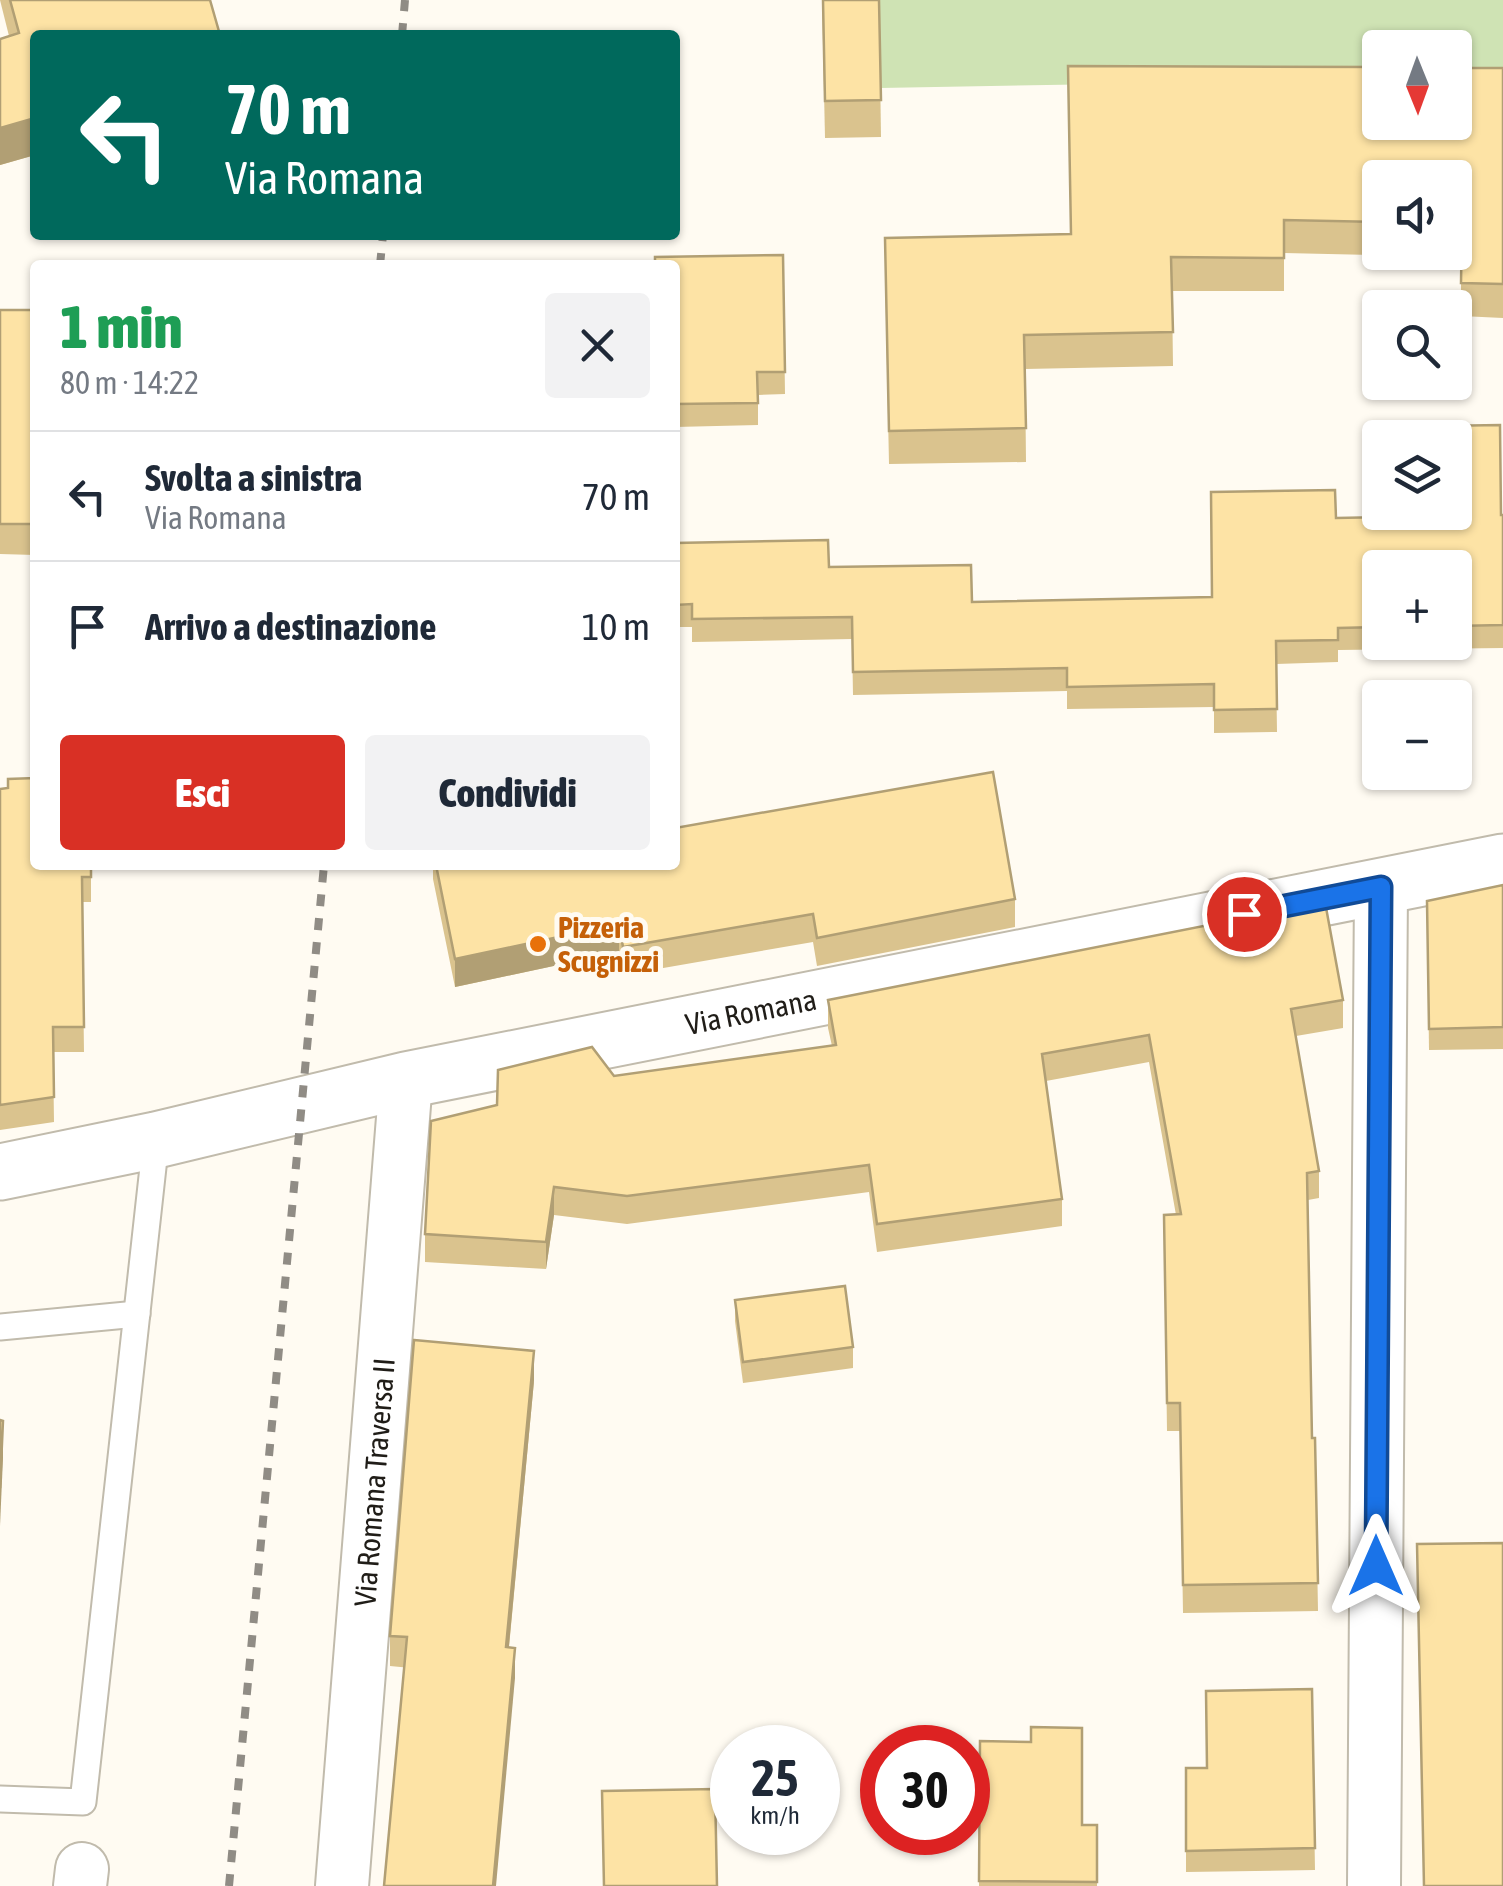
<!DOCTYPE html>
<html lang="it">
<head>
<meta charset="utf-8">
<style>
	:root { --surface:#fff; --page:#f2f2f3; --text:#1f2937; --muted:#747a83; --line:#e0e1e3; --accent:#d93025 }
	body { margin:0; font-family:"Asap Condensed",sans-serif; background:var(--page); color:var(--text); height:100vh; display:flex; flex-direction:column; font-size:38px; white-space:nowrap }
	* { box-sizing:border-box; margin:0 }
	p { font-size:32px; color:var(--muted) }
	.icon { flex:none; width:55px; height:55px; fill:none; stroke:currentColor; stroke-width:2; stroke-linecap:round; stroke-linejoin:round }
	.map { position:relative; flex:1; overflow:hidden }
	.sheet { position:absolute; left:30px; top:260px; width:650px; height:610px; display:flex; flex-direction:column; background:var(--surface); border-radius:10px; box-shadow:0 2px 8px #0004 }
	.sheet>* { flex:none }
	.hud { position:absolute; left:30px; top:30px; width:650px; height:210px; border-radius:10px; box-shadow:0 2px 8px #0004; background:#00695c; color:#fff; overflow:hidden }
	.needle { width:65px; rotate:179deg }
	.controls { position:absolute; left:1362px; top:30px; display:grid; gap:20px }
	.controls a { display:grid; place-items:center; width:110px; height:110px; border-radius:10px; background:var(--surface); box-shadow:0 2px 8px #0004; font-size:50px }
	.speed { position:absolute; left:710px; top:1725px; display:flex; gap:20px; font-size:50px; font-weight:700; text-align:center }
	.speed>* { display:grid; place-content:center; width:130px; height:130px; border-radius:50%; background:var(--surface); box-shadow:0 2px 8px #0004; line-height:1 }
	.speed small { font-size:25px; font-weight:400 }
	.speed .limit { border:15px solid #d22; background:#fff; color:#111 }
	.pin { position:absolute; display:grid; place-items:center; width:85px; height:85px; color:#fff; margin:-42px; border:5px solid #fff; border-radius:50%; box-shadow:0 2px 10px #0007 }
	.me { position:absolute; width:110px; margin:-55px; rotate:0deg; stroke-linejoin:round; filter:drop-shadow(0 0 8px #0008) }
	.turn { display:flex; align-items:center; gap:35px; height:210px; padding:0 30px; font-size:45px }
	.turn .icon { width:130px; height:130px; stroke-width:2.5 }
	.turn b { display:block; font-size:70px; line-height:85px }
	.round { display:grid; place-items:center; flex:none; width:105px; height:105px; border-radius:10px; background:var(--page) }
	.headline { display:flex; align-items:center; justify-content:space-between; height:170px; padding:0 30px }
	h1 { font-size:60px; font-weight:800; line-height:75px; color:#1e9e55 }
	.cta { display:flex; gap:20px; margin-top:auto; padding:20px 30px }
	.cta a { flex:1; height:115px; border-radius:10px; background:var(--accent); color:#fff; font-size:40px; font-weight:800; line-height:115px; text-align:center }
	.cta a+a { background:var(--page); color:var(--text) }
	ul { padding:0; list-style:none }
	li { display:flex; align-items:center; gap:30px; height:130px; padding:0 30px; border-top:2px solid var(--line) }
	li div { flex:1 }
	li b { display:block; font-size:38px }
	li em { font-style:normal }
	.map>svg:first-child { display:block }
	.green { fill:#cfe3b4 }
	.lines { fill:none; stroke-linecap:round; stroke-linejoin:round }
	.lane-casing { stroke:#c1bbac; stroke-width:29 }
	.street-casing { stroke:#c1bbac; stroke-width:56 }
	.secondary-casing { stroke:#c1bbac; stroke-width:59 }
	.lane { stroke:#fff; stroke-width:25 }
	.street { stroke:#fff; stroke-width:52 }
	.secondary { stroke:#fff; stroke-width:55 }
	.rail { stroke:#908c85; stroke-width:8; stroke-dasharray:12 12; stroke-linecap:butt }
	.wall { fill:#dac38e; fill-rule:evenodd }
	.shaded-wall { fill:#b19f74 }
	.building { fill:#fde3a5; stroke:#b19f74; stroke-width:2.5 }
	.route-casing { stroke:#114b97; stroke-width:25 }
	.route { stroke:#1a73e8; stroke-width:18 }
	.food-dot { fill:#e8710a; stroke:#fffbf2; stroke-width:4 }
	.labels { text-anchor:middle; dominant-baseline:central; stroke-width:10; stroke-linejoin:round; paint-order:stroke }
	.food-label { font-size:30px; font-weight:bold; fill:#c56008; stroke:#fffbf2; text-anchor:start }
	.street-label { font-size:30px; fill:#201d18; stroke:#fffbf2 }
</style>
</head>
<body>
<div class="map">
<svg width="1503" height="1886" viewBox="0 0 1503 1886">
	<rect width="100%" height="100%" fill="#fffbf2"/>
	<polygon class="green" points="878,0 1503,0 1503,102 1455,101 1455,48 1380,48 1380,101 1108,84 880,88"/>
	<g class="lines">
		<g class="lane-casing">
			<g id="lane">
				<polyline points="0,1327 137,1314"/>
				<polyline points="0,1799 83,1802 156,1140"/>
			</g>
		</g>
		<g class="street-casing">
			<g id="street">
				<polyline points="80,1886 82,1869"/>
				<path id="s1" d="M342,1886L406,1080"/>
				<polyline points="1374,1886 1381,887"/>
			</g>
		</g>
		<g class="secondary-casing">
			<g id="secondary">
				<path id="s2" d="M0,1172L156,1140L406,1080L1503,862"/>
			</g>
		</g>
		<use href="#lane" class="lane"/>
		<use href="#street" class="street"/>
		<use href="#secondary" class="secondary"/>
		<g class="rail">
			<polyline points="402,35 405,0"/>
			<polyline points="380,265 383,235"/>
			<polyline points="229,1886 324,865"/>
		</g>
	</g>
	<g class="wall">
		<polygon points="0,0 210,0 35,35 35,155 0,165 9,36"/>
		<polygon points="822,0 879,0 881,137 825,138"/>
		<path d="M1503,68V318L1461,316V257L1284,253V291H1172L1173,366L1025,369L1026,462L889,464L885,271L1071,234ZM1380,178H1455V252H1380Z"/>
		<polygon points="783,255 785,394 758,395 758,425 675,427 675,265"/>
		<polygon points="0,310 35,310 35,555 0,554"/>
		<path d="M1503,515V648L1338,650V662L1276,664L1277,732L1214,733V707L1067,709V691L853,695L852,639L692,642V627H675V543L829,567L972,602L1212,597L1336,518ZM1380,568H1455V642H1380Z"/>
		<polygon points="8,788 91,865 91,902 82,902 84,1052 53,1052 54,1122 0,1130 0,789"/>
		<polygon points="433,865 675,865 1015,899 1015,927 817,966 813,942 623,975 619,952 455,987 433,879"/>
		<polygon points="1503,885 1503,1049 1429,1050 1427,901"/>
		<polygon points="828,1000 1343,1000 1343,1028 1296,1036 1319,1171 1319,1198 1308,1200 1312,1438 1315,1438 1318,1611 1183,1613 1180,1431 1167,1431 1164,1215 1176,1215 1149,1062 1046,1081 1062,1199 1062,1226 877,1252 869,1192 627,1224 554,1215 546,1269 425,1262 425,1234 497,1105 614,1076 832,1046 828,1028"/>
		<polygon points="735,1300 853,1347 853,1368 743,1383 735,1321"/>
		<polygon points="534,1381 509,1647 515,1678 390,1666 390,1636"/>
		<polygon points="1312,1689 1315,1870 1186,1872 1186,1768 1207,1768"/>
		<polygon points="980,1741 1082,1825 1097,1825 1097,1886 979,1886"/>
	</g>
	<g class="shaded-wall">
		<polygon points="35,118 35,155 0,165 0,128"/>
		<polygon points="619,924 619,952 455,987 455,959"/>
		<polygon points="554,1187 554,1215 546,1269 546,1242"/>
		<polygon points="534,1351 534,1381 506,1677 506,1647"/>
		<polygon points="3,1421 3,1458 0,1526 0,1488"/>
		<polygon points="515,1648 515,1678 496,1886 493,1886"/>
	</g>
	<g class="building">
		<polygon points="10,0 210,0 220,35 35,35 35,118 0,128 0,39 19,33"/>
		<polygon points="823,0 879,0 881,100 825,101"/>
		<polygon points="1068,66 1380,67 1380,122 1455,122 1455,68 1503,68 1503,284 1461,283 1462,223 1455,223 1455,178 1380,178 1380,222 1284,220 1284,258 1171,257 1173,332 1024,335 1026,428 889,431 885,238 1071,234"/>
		<polygon points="783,255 785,372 757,372 758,403 675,404 675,265 655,265 655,257"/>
		<rect x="0" y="310" width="35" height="214"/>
		<polygon points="1500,425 1501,515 1503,515 1503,625 1455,626 1455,568 1380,568 1380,627 1338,628 1338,640 1276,641 1277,709 1214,710 1214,684 1067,687 1067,668 853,672 852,617 692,619 692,604 675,605 675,543 828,540 829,567 971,565 972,602 1212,597 1211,492 1335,490 1336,518 1439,516 1439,512 1455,512 1455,438 1438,438 1438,426"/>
		<polygon points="993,772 1015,899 817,938 813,914 623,947 619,924 455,959 436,865 675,865 675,828"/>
		<polygon points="35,778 35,865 91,865 91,877 82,877 84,1027 53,1027 54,1097 0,1105 0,789 8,788 8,779"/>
		<polygon points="1503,885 1503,1027 1429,1029 1427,901"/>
		<polygon points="1325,902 1343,1000 1291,1009 1319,1171 1307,1173 1312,1438 1315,1438 1318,1583 1183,1585 1180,1403 1167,1403 1164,1215 1181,1214 1149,1035 1042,1054 1062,1199 877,1224 869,1165 627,1196 554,1187 546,1242 425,1234 431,1121 497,1105 498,1070 592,1047 614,1076 836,1045 828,1000"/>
		<polygon points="845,1286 853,1347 743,1362 735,1300"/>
		<polygon points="414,1340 534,1351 506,1647 515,1648 493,1886 384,1886 407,1637 390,1636"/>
		<polygon points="0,1420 3,1421 0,1488"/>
		<polygon points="1503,1543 1503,1886 1424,1886 1417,1544"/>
		<polygon points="1312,1689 1315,1848 1186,1851 1186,1768 1207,1768 1206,1691"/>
		<polygon points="1031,1727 1082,1728 1082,1825 1097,1825 1097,1882 979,1881 980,1741 1031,1742"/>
		<polygon points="715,1789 717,1886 604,1886 602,1791"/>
	</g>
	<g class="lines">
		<g class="route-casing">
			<polyline id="route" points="1244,914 1381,887 1376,1566"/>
		</g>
		<use href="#route" class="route"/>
	</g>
	<circle class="food-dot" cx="538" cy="944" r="10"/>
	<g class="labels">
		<g class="food-label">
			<text x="558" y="927">Pizzeria<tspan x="558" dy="34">Scugnizzi</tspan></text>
		</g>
		<g class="street-label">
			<text stroke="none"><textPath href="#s2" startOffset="768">Via Romana</textPath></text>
			<text stroke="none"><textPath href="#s1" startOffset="405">Via Romana Traversa II</textPath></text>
		</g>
	</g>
</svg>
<div class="controls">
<a><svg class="needle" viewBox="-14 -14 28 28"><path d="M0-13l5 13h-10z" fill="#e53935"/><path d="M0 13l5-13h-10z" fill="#747a83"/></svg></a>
<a><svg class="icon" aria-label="sound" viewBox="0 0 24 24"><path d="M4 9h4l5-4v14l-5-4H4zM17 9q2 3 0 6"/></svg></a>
<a><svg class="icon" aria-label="search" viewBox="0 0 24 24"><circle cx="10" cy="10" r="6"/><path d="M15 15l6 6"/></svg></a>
<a><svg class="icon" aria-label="layers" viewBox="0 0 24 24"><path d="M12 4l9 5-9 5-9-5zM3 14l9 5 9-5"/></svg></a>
<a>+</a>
<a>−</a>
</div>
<div class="speed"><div>25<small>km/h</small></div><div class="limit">30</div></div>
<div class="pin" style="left:1244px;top:914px;background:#d93025"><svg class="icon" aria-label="arrive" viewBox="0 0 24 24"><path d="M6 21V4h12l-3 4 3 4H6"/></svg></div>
<svg class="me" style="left:1376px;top:1566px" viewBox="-20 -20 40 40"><path d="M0-17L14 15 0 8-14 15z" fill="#1a73e8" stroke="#fff" stroke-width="4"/></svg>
<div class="hud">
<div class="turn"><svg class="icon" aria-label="left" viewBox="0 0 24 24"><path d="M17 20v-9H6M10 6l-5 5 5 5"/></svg><div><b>70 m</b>Via Romana</div></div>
</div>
<section class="sheet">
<div class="headline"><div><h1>1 min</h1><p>80 m · 14:22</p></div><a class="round"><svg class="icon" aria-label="close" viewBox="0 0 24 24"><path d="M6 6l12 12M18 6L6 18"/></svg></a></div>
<ul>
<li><svg class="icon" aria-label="left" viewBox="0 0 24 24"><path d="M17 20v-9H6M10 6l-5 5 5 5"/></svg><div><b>Svolta a sinistra</b><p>Via Romana</p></div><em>70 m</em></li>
<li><svg class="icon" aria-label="arrive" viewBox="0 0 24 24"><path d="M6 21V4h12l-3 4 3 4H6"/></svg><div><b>Arrivo a destinazione</b></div><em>10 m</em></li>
</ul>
<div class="cta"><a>Esci</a><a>Condividi</a></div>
</section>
</div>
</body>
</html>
